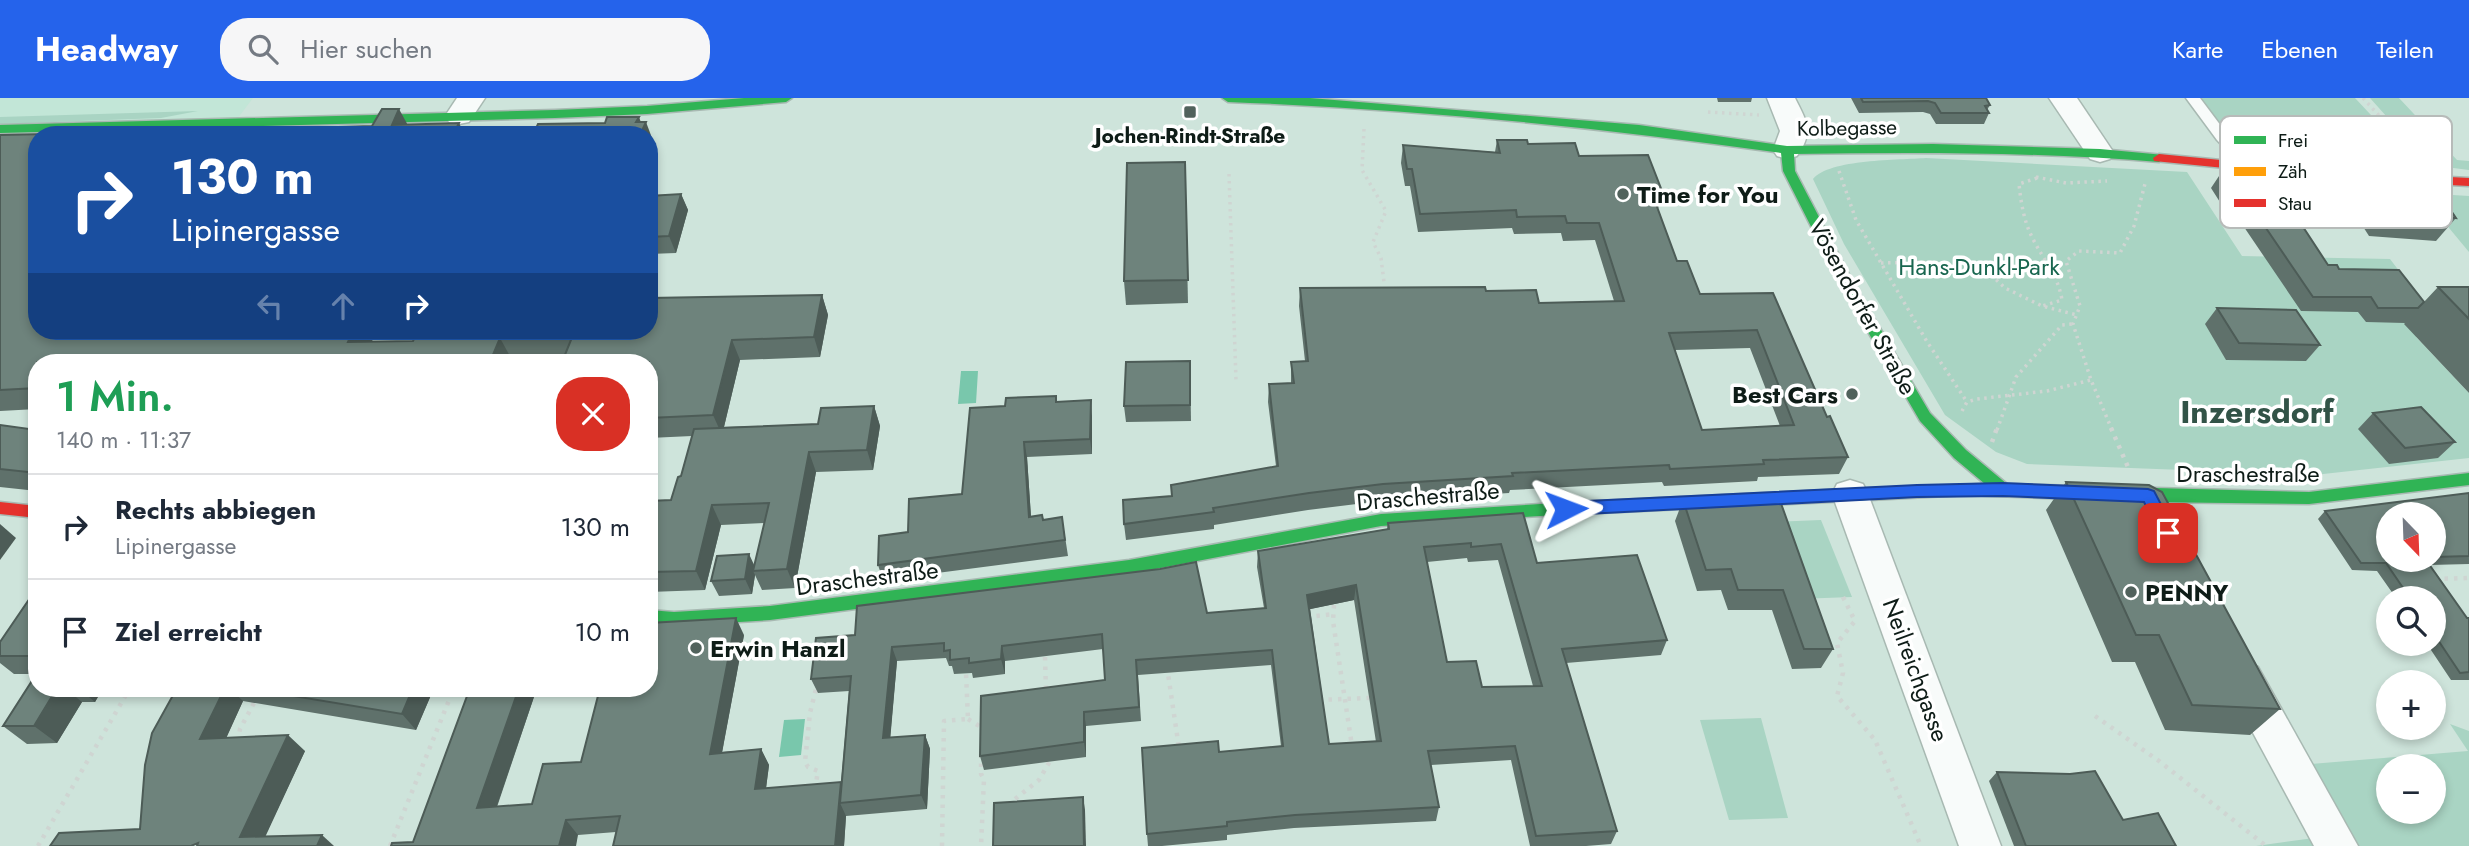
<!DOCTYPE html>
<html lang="de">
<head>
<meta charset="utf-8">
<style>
	:root { --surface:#fff; --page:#f6f6f7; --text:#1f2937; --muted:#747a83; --line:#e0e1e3; --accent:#2563eb }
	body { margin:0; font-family:Jost,sans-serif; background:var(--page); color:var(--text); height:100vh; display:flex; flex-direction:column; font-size:26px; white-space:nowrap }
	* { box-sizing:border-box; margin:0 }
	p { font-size:23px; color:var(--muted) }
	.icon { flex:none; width:38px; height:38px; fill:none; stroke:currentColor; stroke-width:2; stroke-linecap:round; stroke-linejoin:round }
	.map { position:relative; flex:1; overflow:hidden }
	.side { position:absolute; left:28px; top:256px; width:630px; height:343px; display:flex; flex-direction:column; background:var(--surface); border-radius:28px; box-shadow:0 4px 10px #0003 }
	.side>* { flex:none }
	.top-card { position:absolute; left:28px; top:28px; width:630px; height:214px; border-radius:28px; box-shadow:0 4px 10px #0003; background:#1a4fa0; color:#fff; overflow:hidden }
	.needle { width:46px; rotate:157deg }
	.controls { position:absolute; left:2376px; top:404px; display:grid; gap:14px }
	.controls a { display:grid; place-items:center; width:70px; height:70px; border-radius:50%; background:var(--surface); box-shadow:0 4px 10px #0003; font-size:35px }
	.pin { position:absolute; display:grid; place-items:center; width:60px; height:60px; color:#fff; margin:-30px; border-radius:14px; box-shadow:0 4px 10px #0006 }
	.me { position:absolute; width:77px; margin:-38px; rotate:87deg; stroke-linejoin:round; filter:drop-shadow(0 0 5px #0008) }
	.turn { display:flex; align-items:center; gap:24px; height:147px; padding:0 28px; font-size:32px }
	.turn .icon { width:91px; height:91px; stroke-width:2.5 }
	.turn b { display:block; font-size:49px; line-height:60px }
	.lanes { display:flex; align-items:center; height:66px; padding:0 28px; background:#0003; justify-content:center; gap:35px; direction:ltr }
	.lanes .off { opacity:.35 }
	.round { display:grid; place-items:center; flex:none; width:74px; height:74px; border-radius:28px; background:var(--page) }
	.overview { display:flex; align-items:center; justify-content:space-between; height:119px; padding:0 28px }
	h1 { font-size:42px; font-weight:600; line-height:52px; color:#1e9e55 }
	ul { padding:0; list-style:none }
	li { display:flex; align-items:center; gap:21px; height:105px; padding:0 28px; border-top:2px solid var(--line) }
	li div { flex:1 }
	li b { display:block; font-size:26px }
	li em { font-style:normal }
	header { display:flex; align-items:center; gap:42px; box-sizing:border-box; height:98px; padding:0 35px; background:var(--accent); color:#fff }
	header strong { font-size:33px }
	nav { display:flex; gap:38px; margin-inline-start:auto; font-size:24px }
	.search { width:490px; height:63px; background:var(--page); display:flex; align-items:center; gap:18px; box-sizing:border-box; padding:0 24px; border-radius:28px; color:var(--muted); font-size:26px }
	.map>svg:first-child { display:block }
	.built { fill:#c2e6d7 }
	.green { fill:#a9d4c3; fill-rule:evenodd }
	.water { fill:#79c7ac }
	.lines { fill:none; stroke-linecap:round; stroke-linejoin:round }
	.lane-casing { stroke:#a8b9b2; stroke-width:3 }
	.street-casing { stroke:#a8b9b2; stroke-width:3 }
	.fast-casing { stroke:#a8b9b2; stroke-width:3 }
	.slow-casing { stroke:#a8b9b2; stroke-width:3 }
	.jam-casing { stroke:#a8b9b2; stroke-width:3 }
	.path-far1 { stroke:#cfd5d2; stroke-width:3.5; stroke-dasharray:2.5 4.5; stroke-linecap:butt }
	.path { stroke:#cfd5d2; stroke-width:4.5; stroke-dasharray:3.5 6; stroke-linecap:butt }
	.lane { fill:#f8fbfa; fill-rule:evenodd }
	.street { fill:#f8fbfa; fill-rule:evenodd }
	.fast { fill:#30b455; fill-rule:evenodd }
	.slow { fill:#ff9f0a; fill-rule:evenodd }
	.jam { fill:#e5322d; fill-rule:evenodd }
	.wall { fill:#5f716b; fill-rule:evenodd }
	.shaded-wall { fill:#4d5c57 }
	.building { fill:#6e837c; stroke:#4d5c57; stroke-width:2; fill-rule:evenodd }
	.route { fill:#2563eb; stroke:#184099; stroke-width:2 }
	.poi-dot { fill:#51625c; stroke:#fff; stroke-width:2.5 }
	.labels { text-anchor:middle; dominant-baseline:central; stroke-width:7; stroke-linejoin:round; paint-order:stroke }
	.far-street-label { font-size:21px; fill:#0e1c17; stroke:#fff }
	.far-poi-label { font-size:21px; font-weight:bold; fill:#0e1c17; stroke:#fff }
	.poi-label { font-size:24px; font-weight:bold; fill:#0e1c17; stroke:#fff; text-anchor:start }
	.park-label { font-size:24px; fill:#18664f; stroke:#fff }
	.street-label { font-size:24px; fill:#0e1c17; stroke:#fff }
	.district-label { font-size:32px; font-weight:bold; fill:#325347; stroke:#fff }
	.key { fill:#fff; stroke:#b7bbb9; stroke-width:2 }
	.key-label { font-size:19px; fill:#0e1c17 }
</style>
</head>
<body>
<header>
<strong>Headway</strong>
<div class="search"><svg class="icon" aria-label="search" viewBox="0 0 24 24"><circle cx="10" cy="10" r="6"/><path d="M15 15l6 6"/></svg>Hier suchen</div>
<nav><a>Karte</a><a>Ebenen</a><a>Teilen</a></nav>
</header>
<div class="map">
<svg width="2469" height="748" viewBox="0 0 2469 748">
	<rect width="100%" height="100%" fill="#cee4db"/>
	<polygon class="built" points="0,0 253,0 225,37 37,37 0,149"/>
	<g class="green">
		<polygon points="2200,0 2355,0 2417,66 2407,65 2403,68 2254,57 2230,39"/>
		<polygon points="2370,0 2399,0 2457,62 2469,63 2469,72 2430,67"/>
		<polygon points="198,13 161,20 0,26 0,19"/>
		<path d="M1926,60L2187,74L2242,158L2390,161L2432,216L2416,239L2469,295V360L2314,377L2027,366L1996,354L1945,317L1844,146L1813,81C1829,61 1900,62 1926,60Z"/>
		<polygon points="2420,95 2469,98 2469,154"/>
		<polygon points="1821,422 1852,499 1797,501 1770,424"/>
		<polygon points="1761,620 1788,720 1729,722 1700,622"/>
		<path d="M2450,626L2469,633V748H2256L2314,740L2311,666L2468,653ZM2389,668H2434V714H2389Z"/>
	</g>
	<g class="water">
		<polygon points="961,273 978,273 976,305 958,306"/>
		<polygon points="805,621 801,657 779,659 784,622"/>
	</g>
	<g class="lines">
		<g class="lane-casing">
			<polygon id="lane" points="2186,0 2200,0 2227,36 2254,65 2254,71 2244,71 2217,42"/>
		</g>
		<g class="street-casing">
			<g id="street">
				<polygon points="457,0 485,0 469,24 459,26 449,24 445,18"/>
				<path d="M1767,0H1795C1807,24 1814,34 1797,58L1787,61L1777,58L1773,52L1780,33Z"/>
				<polygon points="2049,0 2077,0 2114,55 2110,61 2100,64 2090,61"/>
				<polygon points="1850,382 1863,386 1868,396 2001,748 1959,748 1832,396 1837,386"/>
				<polygon points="2244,564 2258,569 2358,748 2314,748 2224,581 2230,569"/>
			</g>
		</g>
		<g class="fast-casing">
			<g id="fast">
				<polygon points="744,0 792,0 786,4 647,16 555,20 0,35 0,27 555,12 647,8"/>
				<path d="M1222,0H1310L1639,27L1787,48L1933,46L2100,51L2164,57L2165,60L2159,64C2037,54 1916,54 1794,56L1795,73L1854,186L1930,315L1966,352L2007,386L2309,394L2469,375V387L2309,406L2148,404L1967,397L1849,403L1843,401L1841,397L1843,393L1849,391L1985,386L1954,360L1920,323L1840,186L1783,73L1781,55C1598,29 1413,11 1228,4Z"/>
				<polygon points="1557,405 1563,407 1565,411 1563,415 1557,417 1381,428 1129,476 770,522 674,528 649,526 649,512 674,514 770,508 1129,462 1381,416"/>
			</g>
		</g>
		<g class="slow-casing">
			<polygon id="slow" points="1849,391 1855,393 1857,397 1855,401 1849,403 1557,417 1551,415 1549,411 1551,407 1557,405"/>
		</g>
		<g class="jam-casing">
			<g id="jam">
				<polygon points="2159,56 2335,73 2469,80 2469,88 2335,81 2154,63 2153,60"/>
				<polygon points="0,404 37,408 37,420 0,416"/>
			</g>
		</g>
		<g class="path-far1">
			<polyline points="2363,0 2414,56"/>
			<polyline points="1708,14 1759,17"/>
			<polyline points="1364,31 1362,72 1386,113 1373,144 1381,160 1384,184"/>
			<polyline points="1839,73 1856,122 1926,242 1967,304"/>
			<polyline points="1229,76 1236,282"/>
			<polyline points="2036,79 2066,85 2107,83"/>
			<path d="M2037,80L2019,86C2021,105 2024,124 2033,141C2044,163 2058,177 2062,202L2042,208L2077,217"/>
			<polyline points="1881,165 1922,164 1955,171 1974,171 1990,176 2005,190 2042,208"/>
			<polyline points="1962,313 1967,304 1977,301 2047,293 2091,282"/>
			<polyline points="1997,332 2016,279 2062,227 2073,226"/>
			<polyline points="2112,332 2091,282 2073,226 2080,208 2066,163 2079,153 2120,155 2134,128 2146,82"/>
		</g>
		<g class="path">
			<polyline points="2111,330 2128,369"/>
			<polyline points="1992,344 1997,330"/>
			<polyline points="2435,481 2469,480"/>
			<polyline points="1843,499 1855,523 1837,545 1843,575 1837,598 1875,642 1921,748"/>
			<polyline points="1334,507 1333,523 1352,648"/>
			<polyline points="1307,519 1334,516"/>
			<polyline points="1045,559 1046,593"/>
			<polyline points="1167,569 1179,650"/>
			<polyline points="1319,602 1369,600"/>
			<polyline points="2095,618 2159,663 2266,748"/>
			<polyline points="968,621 981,629 981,633"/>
			<polyline points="238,643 240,631 262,590"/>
			<polyline points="981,656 981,676 984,681 981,748"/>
			<polyline points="815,691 818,673 808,669 805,664 810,615 817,587"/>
			<polyline points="1010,708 1010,705 1039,682 1050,663"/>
			<polyline points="38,748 130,590"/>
			<polyline points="390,748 454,590"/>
			<polyline points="942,748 944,623 968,621 966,575"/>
		</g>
		<use href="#lane" class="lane"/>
		<use href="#street" class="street"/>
		<use href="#fast" class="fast"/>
		<use href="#slow" class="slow"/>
		<use href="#jam" class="jam"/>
	</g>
	<g class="wall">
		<polygon points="1717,0 1752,0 1751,4 1718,4"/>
		<polygon points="1851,0 1986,0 1990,7 1987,12 1989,15 1984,26 1936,26 1930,16 1923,14 1859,15"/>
		<polygon points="143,34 145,37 37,37 37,233 371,244 413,243 652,187 658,200 822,197 828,217 820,259 740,262 724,329 818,326 874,308 880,328 873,372 816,374 795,490 762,492 755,477 752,496 719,498 711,483 755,467 765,425 721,427 705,492 649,494 649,403 671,402 681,378 692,338 649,340 649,264 565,258 511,260 510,264 37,264 37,311 0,313 0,37"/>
		<path d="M1497,42L1528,46L1579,58L1662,93L1658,111L1677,163L1700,196L1773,195L1827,319L1848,359L1839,376L1758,379L1757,383L1664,388L1662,384L1510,392L1509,395L1381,403L1308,412L1214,427V431L1126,442L1124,426L1172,398L1276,368L1268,304L1269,286H1291V264L1305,263L1299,208L1300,190L1486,193L1539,205L1614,203L1595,142L1563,143L1561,135L1514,136L1512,130L1418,134L1410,88H1405L1401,65L1403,47L1495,54ZM1750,250L1780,328L1702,332L1675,252Z"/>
		<polygon points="1185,64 1188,205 1126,207 1124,183"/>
		<polygon points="2221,75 2266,92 2328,167 2424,204 2438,189 2469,189 2469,295 2404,226 2405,225 2366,224 2358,214 2301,213 2244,129 2232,123 2211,90"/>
		<polygon points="2364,79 2456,120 2436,143 2369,138 2346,102"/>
		<polygon points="681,96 688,112 676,155 649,156 649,98"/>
		<polygon points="2217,210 2320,247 2306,263 2226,262 2205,226"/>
		<polygon points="1190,263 1191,323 1126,324 1124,308"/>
		<polygon points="1056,298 1057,304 1092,318 1092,356 1027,359 1031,419 1043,422 1062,419 1068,458 883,482 878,467 962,396 1005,308"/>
		<polygon points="2373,315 2455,344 2438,360 2389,366 2358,331"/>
		<polygon points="0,327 37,332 37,393 0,389"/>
		<polygon points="2066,384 2280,611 2250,637 2165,632 2135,564 2112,564 2046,412"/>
		<path d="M2469,395V466L2430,467L2467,520H2469V582H2451L2427,546H2434V500H2396L2377,473L2352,472L2318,421L2325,413ZM2434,416V462H2389Z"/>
		<polygon points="1778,397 1833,551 1821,570 1792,571 1772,512 1728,512 1721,492 1697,493 1675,423 1683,402"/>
		<path d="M1523,415L1537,465L1667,542L1661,557L1566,565L1617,733L1611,746L1586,748H1530L1511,662L1431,667L1439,709L1436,723L1294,730L1227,737V742L1162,748H1148L1147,736L1219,654L1281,648L1271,567L1138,577L1141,623L1086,628V659L984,672L980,658L1105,582L1103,551L1005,563V576L973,580L972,575L954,576L952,568H949L946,560L897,563L890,640L925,637L930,651L927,711L846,718L844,748H613L616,734L578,737L413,744L470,590H537L497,709L532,706L581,664L744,537L722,654L761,651L769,667L766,690L841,685L849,593L818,595L811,581L816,540L1207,515L1264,510L1257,469L1258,453L1387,431L1388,425ZM1467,460L1468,464L1498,462L1533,588L1482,589L1447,564L1427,464ZM1354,502L1376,644L1329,646L1310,511Z"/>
		<polygon points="37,500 37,590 103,590 95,604 82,604 57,645 27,646 3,628 36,576 14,576 0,565 0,544"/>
		<polygon points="175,590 434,590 416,632 243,603 226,640 305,653 265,738 334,748 140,731 177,590"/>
		<polygon points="1997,674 2123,722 2176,748 2014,748 1989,683"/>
	</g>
	<g class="shaded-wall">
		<polygon points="399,11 410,31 392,27"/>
		<polygon points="639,19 643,30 646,24 652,40 649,47 649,37 640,37 636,24"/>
		<polygon points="459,25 465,37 453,37"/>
		<polygon points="681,96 688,112 676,155 669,138"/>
		<polygon points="652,187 661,207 649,202 649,198"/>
		<polygon points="822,197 828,217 820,259 814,239"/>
		<polygon points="353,233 377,233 362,264 348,244"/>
		<polygon points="500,240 511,260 510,264 490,264"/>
		<polygon points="732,242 740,262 722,337 713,317"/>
		<polygon points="1091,302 1092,318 1092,356 1090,341"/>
		<polygon points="874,308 880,328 873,372 867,352"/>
		<polygon points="1024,344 1027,359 1032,434 1029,419"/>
		<polygon points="809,354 816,374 795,490 787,471"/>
		<polygon points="712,407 721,427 705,492 696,473"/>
		<polygon points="0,426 16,440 0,462"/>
		<polygon points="749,456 756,471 753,473 755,477 752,496 745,481"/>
		<polygon points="1356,487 1354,502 1306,512 1307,497"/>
		<polygon points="736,520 744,537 719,671 710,656"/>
		<polygon points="1002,548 1005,563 1005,576 1001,561"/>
		<polygon points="892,549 897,563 889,655 883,640"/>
		<polygon points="57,590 65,590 82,604 57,645 34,628"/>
		<polygon points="78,590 103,590 95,604"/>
		<polygon points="225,590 229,590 243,603 219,656 200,641"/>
		<polygon points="413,590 434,590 416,632 402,616"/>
		<polygon points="519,590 537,590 491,725 477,710"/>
		<polygon points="1084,614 1086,628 1086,659 1084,644"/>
		<polygon points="288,637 305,653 261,748 240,739"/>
		<polygon points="925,637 930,651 927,711 921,697"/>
		<polygon points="761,651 769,667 764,706 755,691"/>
		<polygon points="841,684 840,705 846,718 844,748 835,748"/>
		<polygon points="1083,699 1085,712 1086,748 1084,748"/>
		<polygon points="566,722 578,737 576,748 559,748"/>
		<polygon points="322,737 334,748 317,748"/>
	</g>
	<g class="building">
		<polygon points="1861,0 1986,0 1990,7 1985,8 1989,15 1941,15 1935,5 1928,3 1863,4"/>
		<polygon points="382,11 399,11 392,27 459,25 453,37 238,37 241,32 372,28"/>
		<polygon points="607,19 639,19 636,24 646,24 640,37 533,37 538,26 605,25"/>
		<polygon points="143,34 141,37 37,37 37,233 353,233 348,244 413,243 418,233 649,233 649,200 822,197 814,239 732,242 713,317 649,320 649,264 562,264 573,237 500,240 490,264 302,264 303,262 275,264 37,264 37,290 0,292 0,37"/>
		<path d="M1497,42H1527L1528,46L1575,45L1579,58L1648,57L1662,93H1654L1659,106H1656L1677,163H1687L1700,196L1773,195L1827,319L1830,318L1848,359L1763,362L1764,366L1670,371L1669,367L1512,375L1513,378L1383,386L1309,395L1213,410L1214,414L1124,426L1123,402L1172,398L1171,387L1278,368L1269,286L1294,285L1291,264L1308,263L1300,190L1485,189L1486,193L1536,192L1539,205L1624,203L1599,125H1567L1565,118L1517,119L1516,112L1420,116L1412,71H1407L1403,47L1500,55ZM1757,232L1794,327L1702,332L1669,235Z"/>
		<polygon points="1185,64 1188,182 1124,183 1127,65"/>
		<polygon points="2221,75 2255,76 2266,92 2274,93 2283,106 2288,106 2328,167 2337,167 2339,171 2399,172 2424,204 2418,210 2378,210 2371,199 2313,199 2255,114 2242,109"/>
		<polygon points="2364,79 2431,83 2456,120 2388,115"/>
		<polygon points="681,96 669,138 649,139 649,98"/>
		<polygon points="649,187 652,187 649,198"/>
		<polygon points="2438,189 2469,189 2469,221"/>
		<polygon points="2217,210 2296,212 2320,247 2239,245"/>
		<polygon points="1190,263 1190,307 1124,308 1126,264"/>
		<polygon points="1056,298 1056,304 1091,302 1090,341 1024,344 1029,419 1042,417 1043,422 1062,419 1065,442 878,467 879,438 908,434 909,401 962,396 970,310 1005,308 1006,300"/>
		<polygon points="874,308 867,352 809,354 787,471 753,473 769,405 712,407 696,473 649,474 649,403 671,402 678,379 681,378 694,331 818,326 821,310"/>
		<polygon points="2421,309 2455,344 2405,350 2373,315"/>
		<polygon points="0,327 37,332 37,375 0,371"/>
		<polygon points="2066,384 2149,387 2162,394 2280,611 2192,607 2159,537 2136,537"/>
		<polygon points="2469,395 2469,458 2434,459 2434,416 2389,416 2389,462 2426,462 2467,520 2469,520 2469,574 2460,575 2434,536 2434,500 2410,500 2386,465 2361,465 2325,413"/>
		<polygon points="1778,397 1833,551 1804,551 1783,492 1738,492 1731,471 1706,472 1683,402"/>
		<path d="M1523,415L1537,465L1637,457L1667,542L1562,551L1617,733L1536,738L1515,648L1428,653L1439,709L1295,717L1227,724V728L1147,736L1142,650L1218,643L1219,654L1283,648L1272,552L1136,562L1139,609L1084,614V644L980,658L981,598L1105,582L1102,536L1002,548L1001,561L969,565V560L950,562V552L944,553V545L892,549L883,640L925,637L921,697L840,705L851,578L811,581L816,540L855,537L857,508L1160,471L1196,464L1207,515L1266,510L1258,453L1389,431L1388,425ZM1471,445V449L1501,446L1542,588L1482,589L1476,563L1447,564L1424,449ZM1356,487L1381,643L1329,646L1307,497Z"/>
		<polygon points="749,456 745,481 711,483 717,458"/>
		<polygon points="30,500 37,500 37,558 0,558 0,544"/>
		<polygon points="736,520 710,656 761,651 755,691 841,684 835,748 613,748 620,718 566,722 559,748 391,748 392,745 413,744 470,590 519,590 477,710 532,706 543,666 581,664 600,590 649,590 649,525"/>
		<polygon points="37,575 37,590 57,590 34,628 3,628"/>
		<polygon points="177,590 225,590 200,641 288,637 240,739 322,737 317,748 197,748 198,745 191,748 50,748 59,735 140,731 145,667 152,635"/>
		<polygon points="245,590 413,590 402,616"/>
		<polygon points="2095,673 2123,722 2158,715 2176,748 2026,748 1997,674 2070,676"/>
		<polygon points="1083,699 1084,748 993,748 994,705"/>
	</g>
	<polygon class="route" points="2003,385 2148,391 2154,393 2176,435 2174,440 2162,440 2144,404 2003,398 1917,399 1566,417 1558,411 1566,404 1917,387"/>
	<g class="poi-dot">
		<rect x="1183" y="7" width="14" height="14" rx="3.5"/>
		<circle cx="1623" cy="96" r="7"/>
		<circle cx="1852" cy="296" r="7"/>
		<circle cx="2131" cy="494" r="7"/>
		<circle cx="696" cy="550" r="7"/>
	</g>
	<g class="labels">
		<g class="far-street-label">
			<text transform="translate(1847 30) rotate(-1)">Kolbegasse</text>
		</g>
		<g class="far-poi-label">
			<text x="1190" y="38">Jochen-Rindt-Straße</text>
		</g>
		<g class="poi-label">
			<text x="1637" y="96">Time for You</text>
			<text x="1838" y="296" text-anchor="end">Best Cars</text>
			<text x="2145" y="494">PENNY</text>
			<text x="710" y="550">Erwin Hanzl</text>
		</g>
		<g class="park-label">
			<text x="1979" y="168">Hans-Dunkl-Park</text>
		</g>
		<g class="street-label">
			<text transform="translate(1863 209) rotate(61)">Vösendorfer Straße</text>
			<text x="2248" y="375">Draschestraße</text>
			<text transform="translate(1428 398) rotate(-5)">Draschestraße</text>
			<text transform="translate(867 480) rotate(-7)">Draschestraße</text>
			<text transform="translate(1916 572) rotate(70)">Neilreichgasse</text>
		</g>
		<g class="district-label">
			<text x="2257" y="314">Inzersdorf</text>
		</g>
	</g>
	<rect x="2220" y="18" width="232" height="112" rx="10" class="key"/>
	<rect x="2234" y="38" width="32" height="8" fill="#30b455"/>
	<rect x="2234" y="69" width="32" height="9" fill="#ff9f0a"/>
	<rect x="2234" y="101" width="32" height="8" fill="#e5322d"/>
	<g class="key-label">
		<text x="2278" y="49">Frei</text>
		<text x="2278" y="80">Zäh</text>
		<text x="2278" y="112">Stau</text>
	</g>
</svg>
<div class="controls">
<a><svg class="needle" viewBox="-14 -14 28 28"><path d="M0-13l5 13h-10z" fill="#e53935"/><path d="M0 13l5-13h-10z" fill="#747a83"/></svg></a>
<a><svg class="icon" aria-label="search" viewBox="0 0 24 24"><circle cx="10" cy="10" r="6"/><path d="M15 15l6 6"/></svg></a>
<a>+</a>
<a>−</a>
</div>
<div class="pin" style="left:2168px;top:435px;background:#d93025"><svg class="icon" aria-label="arrive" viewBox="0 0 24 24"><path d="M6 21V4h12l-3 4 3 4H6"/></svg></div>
<svg class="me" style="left:1566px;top:411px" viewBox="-20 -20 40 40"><path d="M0-17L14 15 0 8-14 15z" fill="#2563eb" stroke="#fff" stroke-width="4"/></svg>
<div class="top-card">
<div class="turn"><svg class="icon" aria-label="right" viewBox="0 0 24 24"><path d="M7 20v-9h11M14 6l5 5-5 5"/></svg><div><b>130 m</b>Lipinergasse</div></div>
<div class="lanes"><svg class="icon off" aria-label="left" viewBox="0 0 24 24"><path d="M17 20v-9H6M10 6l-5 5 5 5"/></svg><svg class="icon off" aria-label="ahead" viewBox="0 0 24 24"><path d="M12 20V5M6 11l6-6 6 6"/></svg><svg class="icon" aria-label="right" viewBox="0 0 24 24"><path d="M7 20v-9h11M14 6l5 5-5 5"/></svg></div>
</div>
<section class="side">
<div class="overview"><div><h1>1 Min.</h1><p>140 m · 11:37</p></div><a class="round" style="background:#d93025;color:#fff"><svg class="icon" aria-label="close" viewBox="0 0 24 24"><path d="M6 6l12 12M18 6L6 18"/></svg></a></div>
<ul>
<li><svg class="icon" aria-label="right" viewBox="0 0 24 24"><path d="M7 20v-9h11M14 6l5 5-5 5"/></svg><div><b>Rechts abbiegen</b><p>Lipinergasse</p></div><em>130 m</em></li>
<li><svg class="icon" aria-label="arrive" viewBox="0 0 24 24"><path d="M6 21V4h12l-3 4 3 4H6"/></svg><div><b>Ziel erreicht</b></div><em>10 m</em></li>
</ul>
</section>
</div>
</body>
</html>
